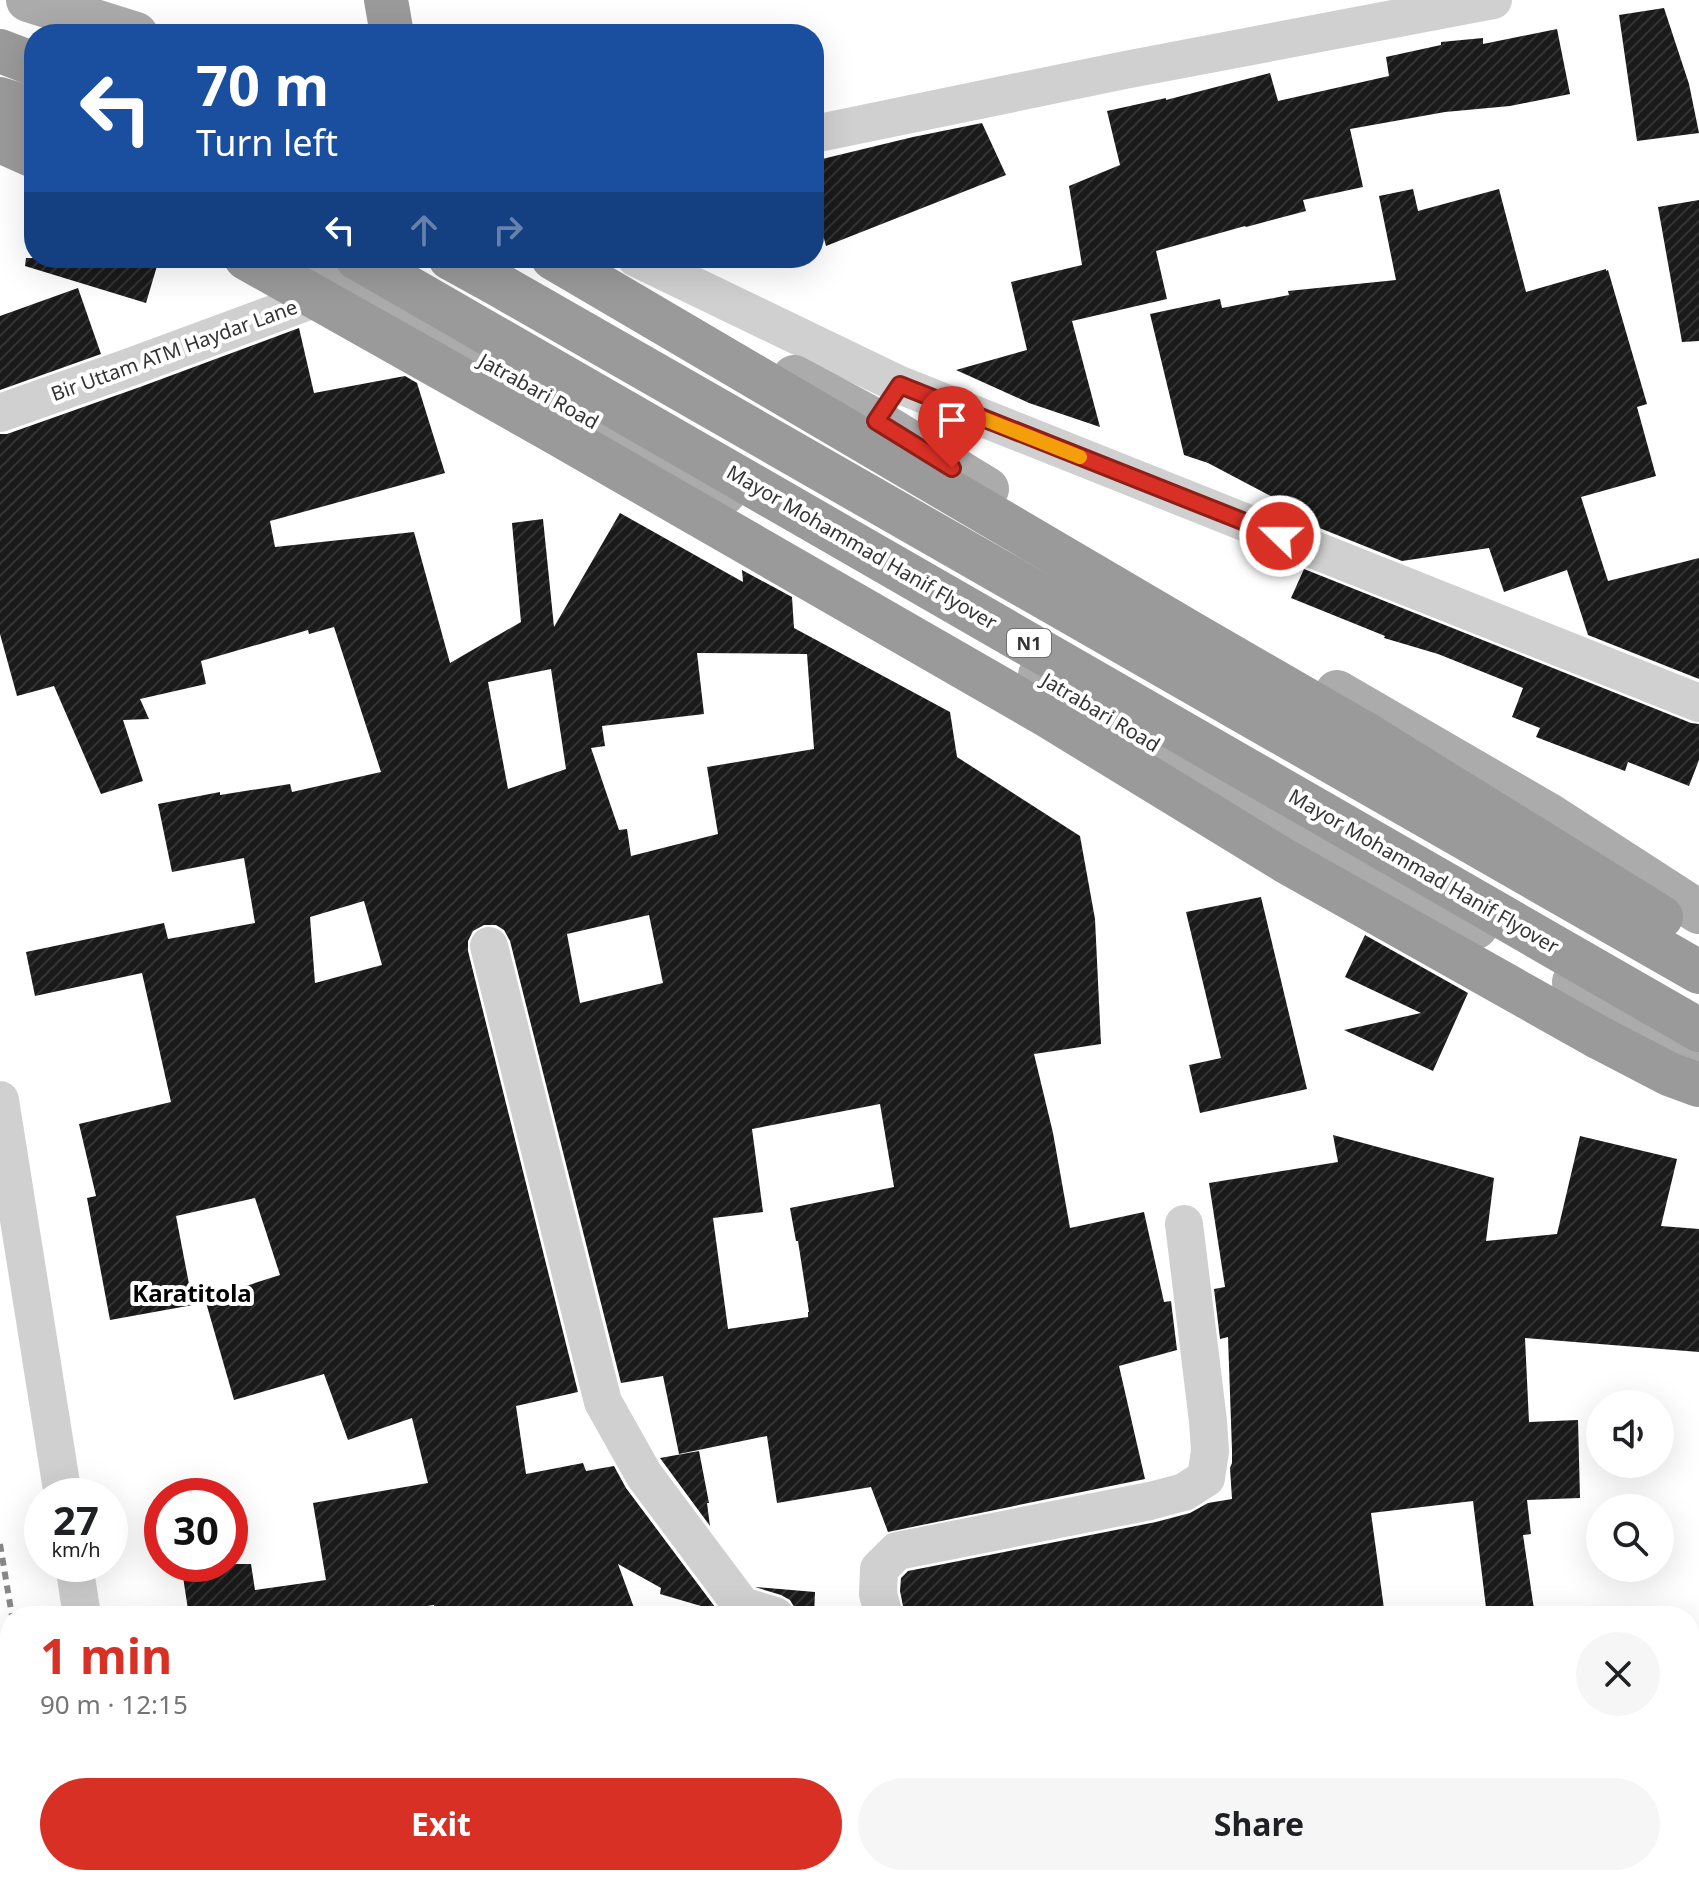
<!DOCTYPE html>
<html lang="en">
<head>
<meta charset="utf-8">
<style>
	:root { --surface:#fff; --page:#f6f6f6; --text:#202124; --muted:#757577; --accent:#d93025 }
	body { margin:0; font-family:"Noto Sans",sans-serif; background:var(--page); color:var(--text); height:100vh; display:flex; flex-direction:column; font-size:30px; white-space:nowrap }
	* { box-sizing:border-box; margin:0 }
	p { font-size:26px; color:var(--muted) }
	.icon { flex:none; width:44px; height:44px; fill:none; stroke:currentColor; stroke-width:2; stroke-linecap:round; stroke-linejoin:round }
	.map { position:relative; flex:1; overflow:hidden }
	.sheet { position:absolute; left:0px; top:1606px; width:1700px; height:280px; display:flex; flex-direction:column; background:var(--surface); border-radius:32px 32px 0 0; box-shadow:0 8px 32px #0002 }
	.sheet>* { flex:none }
	.top-card { position:absolute; left:24px; top:24px; width:800px; height:244px; border-radius:32px; box-shadow:0 8px 32px #0002; background:#1a4fa0; color:#fff; overflow:hidden }
	.controls { position:absolute; left:1586px; top:1390px; display:grid; gap:16px }
	.controls a { display:grid; place-items:center; width:88px; height:88px; border-radius:50%; background:var(--surface); box-shadow:0 8px 32px #0002; font-size:40px }
	.speed { position:absolute; left:24px; top:1478px; display:flex; gap:16px; font-size:40px; font-weight:700; text-align:center }
	.speed>* { display:grid; place-content:center; width:104px; height:104px; border-radius:50%; background:var(--surface); box-shadow:0 8px 32px #0002; line-height:1 }
	.speed small { font-size:20px; font-weight:400 }
	.speed .limit { border:12px solid #d22; background:#fff; color:#111 }
	.pin { position:absolute; display:grid; place-items:center; width:68px; height:68px; color:#fff; margin:-82px -34px; border-radius:50% 50% 50% 0; rotate:-45deg; box-shadow:0 0 8px #0007 }
	.pin .icon { rotate:45deg }
	.me { position:absolute; width:88px; margin:-44px; rotate:292deg; stroke-linejoin:round; filter:drop-shadow(0 0 6px #0008) }
	.turn { display:flex; align-items:center; gap:28px; height:168px; padding:0 40px; font-size:36px }
	.turn .icon { width:104px; height:104px; stroke-width:2.5 }
	.turn b { display:block; font-size:56px; line-height:68px }
	.lanes { display:flex; align-items:center; height:76px; padding:0 40px; background:#0003; justify-content:center; gap:40px; direction:ltr }
	.lanes .off { opacity:.35 }
	.round { display:grid; place-items:center; flex:none; width:84px; height:84px; border-radius:42px; background:var(--page) }
	.summary { display:flex; align-items:center; justify-content:space-between; height:136px; padding:0 40px }
	h1 { font-size:48px; font-weight:700; line-height:60px; color:var(--accent) }
	.cta { display:flex; gap:16px; margin-top:auto; padding:16px 40px }
	.cta a { flex:1; height:92px; border-radius:48px; background:var(--accent); color:#fff; font-size:32px; font-weight:700; line-height:92px; text-align:center }
	.cta a+a { background:var(--page); color:var(--text) }
	.map>svg:first-child { display:block }
	.building { fill:url(#building-hatch); fill-rule:evenodd }
	.lines { fill:none; stroke-linecap:round; stroke-linejoin:round }
	.minor { stroke:#d0d0d0; stroke-width:38 }
	.primary { stroke:#ababab; stroke-width:44 }
	.motorway { stroke:#9a9a9a; stroke-width:44 }
	.rail { stroke:#888; stroke-width:6; stroke-dasharray:8 6; stroke-linecap:butt }
	.motorway-bridge { stroke:#9a9a9a; stroke-width:44 }
	.route-casing { stroke:#8d1f18; stroke-width:20 }
	.route { stroke:#d93025; stroke-width:14 }
	.slow { stroke:#f59e0b; stroke-width:14 }
	.labels { text-anchor:middle; dominant-baseline:central; stroke-width:8; stroke-linejoin:round; paint-order:stroke }
	.shield { fill:#fff; stroke:#707070; stroke-width:2 }
	.shield-label { font-size:18px; font-weight:bold; fill:#333 }
	.street-label { font-size:20px; fill:#333; stroke:#fff }
	.quarter-label { font-size:24px; font-weight:bold; fill:#000; stroke:#fff }
</style>
</head>
<body>
<div class="map">
<svg width="1699" height="1886" viewBox="0 0 1699 1886">
	<defs>
		<pattern id="building-hatch" width="6" height="6" patternUnits="userSpaceOnUse" patternTransform="scale(2)"><rect width="6" height="6" fill="#1a1a1a"/><path d="M-1 1l2-2M0 6l6-6M5 7l2-2" fill="none" stroke="#333"/></pattern>
	</defs>
	<rect width="100%" height="100%" fill="#fff"/>
	<g class="building">
		<polygon points="1664,8 1689,84 1699,133 1637,141 1619,15"/>
		<polygon points="1557,29 1570,94 1510,106 1445,112 1350,129 1363,187 1303,200 1306,211 1246,227 1245,226 1156,251 1167,299 1072,321 1100,427 1029,403 956,370 1027,350 1011,282 1082,265 1069,186 1120,165 1107,111 1166,98 1166,100 1270,73 1278,101 1389,76 1386,57 1441,45 1441,42 1483,38 1483,44"/>
		<polygon points="982,123 1006,175 826,246 814,201 814,161 913,137"/>
		<polygon points="1413,189 1418,211 1499,189 1526,292 1606,269 1606,271 1608,270 1647,404 1637,407 1656,476 1581,497 1608,581 1699,558 1699,679 1588,635 1567,570 1504,592 1489,548 1402,561 1307,523 1305,514 1208,463 1184,455 1150,314 1220,299 1222,308 1289,295 1288,291 1396,280 1379,196"/>
		<polygon points="1699,200 1699,341 1682,342 1658,207"/>
		<polygon points="26,258 129,258 157,266 146,303 25,266"/>
		<polygon points="78,288 101,354 0,390 0,316"/>
		<path d="M299,328L314,393L405,376L417,383L445,473L270,521L275,547L414,532L450,663L521,622L512,523L543,519L554,627L620,513L743,582L742,570L792,597L794,628L950,712L957,757L1080,836L1095,919L1101,1044L1034,1054L1053,1133L1070,1228L1144,1212L1164,1302L1171,1301L1177,1350L1119,1366L1145,1479L888,1532L871,1487L777,1503L767,1436L679,1454L663,1376L621,1383L510,941L504,930L496,925H484L473,931L468,941V951L578,1392L516,1406L526,1474L583,1463L586,1471L614,1466L626,1488L718,1611L660,1594L661,1588L618,1564L637,1616H435L434,1605L358,1616H189L181,1564H251L255,1590L326,1580L313,1503L428,1483L412,1418L348,1440L324,1374L234,1400L205,1299L280,1275L255,1198L176,1216L193,1305L110,1320L87,1198L96,1196L79,1124L171,1102L142,973L35,996L26,952L164,923L168,939L255,923L244,858L172,872L158,804L220,792V795L290,784L292,792L381,772L334,627L309,634L308,630L201,661L206,684L140,699L149,719L123,720L143,781L101,794L54,686L17,696L0,634V434H7L140,387ZM697,653L807,654L814,749L707,767L718,834L631,856L627,829L619,830L591,748L605,746L602,726L704,714ZM551,669L566,769L508,789L488,682ZM364,901L382,965L315,983L310,917ZM649,915L663,983L580,1003L567,934ZM880,1104L894,1187L790,1208L796,1241H798L809,1312H808V1317L728,1329L713,1218L763,1212L752,1129Z"/>
		<polygon points="1304,569 1691,723 1699,724 1699,760 1689,786 1628,762 1625,771 1536,737 1540,728 1512,717 1523,688 1438,654 1384,638 1385,636 1291,598"/>
		<polygon points="1261,897 1307,1089 1200,1113 1189,1065 1221,1058 1186,912"/>
		<polygon points="1365,935 1468,993 1433,1071 1344,1030 1421,1013 1345,977"/>
		<polygon points="1333,1135 1494,1178 1486,1241 1557,1234 1580,1136 1677,1159 1661,1226 1699,1229 1699,1352 1525,1338 1529,1422 1578,1420 1580,1498 1527,1500 1531,1534 1523,1535 1535,1616 1487,1616 1473,1501 1371,1513 1385,1616 905,1616 900,1591 901,1578 908,1571 1156,1522 1190,1513 1208,1503 1232,1499 1230,1468 1232,1463 1232,1450 1228,1337 1220,1339 1214,1289 1225,1287 1209,1183 1338,1162"/>
		<polygon points="699,1451 709,1503 707,1503 710,1526 660,1458"/>
		<polygon points="755,1587 815,1592 814,1616 796,1616 796,1610 790,1600 781,1595"/>
	</g>
	<g class="lines">
		<g class="minor">
			<polyline points="814,134 1125,70 1493,0"/>
			<polyline points="636,258 900,385 1699,703"/>
			<polyline points="0,413 133,366 306,302 339,287"/>
			<polyline points="489,946 603,1402 644,1475 742,1606 775,1616"/>
			<polyline points="0,1100 63,1496"/>
			<polyline points="74,1564 82,1616"/>
			<polyline points="884,1616 878,1594 879,1569 897,1551 1150,1501 1184,1492 1206,1478 1210,1451 1208,1421 1184,1224"/>
			<polyline points="123,1876 125,1886"/>
			<polyline points="916,1886 921,1876"/>
		</g>
		<g class="primary">
			<polyline points="28,0 136,34"/>
			<polyline points="290,258 346,284 724,493"/>
			<polyline points="794,377 876,421 987,489"/>
			<polyline points="1040,675 1224,785 1476,927"/>
			<polyline points="1337,692 1549,815 1699,912"/>
			<polyline points="1574,982 1699,1057"/>
		</g>
		<g class="motorway">
			<polyline points="386,0 392,34"/>
			<polyline points="0,51 34,64"/>
			<polyline points="0,99 34,109"/>
			<polyline points="357,258 1699,1030"/>
			<polyline points="450,258 499,285 1699,972"/>
			<polyline points="553,258 1191,633 1364,733 1661,917"/>
			<polyline points="1598,1037 1669,1074 1699,1085"/>
		</g>
		<g class="rail">
			<polyline points="0,1544 12,1616"/>
			<polyline points="52,1876 53,1886"/>
		</g>
		<g class="motorway-bridge">
			<polyline points="0,141 34,156"/>
			<polyline points="246,258 553,431 824,587 1048,716 1285,861 1598,1037"/>
		</g>
	</g>
	<g class="lines">
		<g class="route-casing">
			<polyline id="route" points="952,468 876,421 900,385 1280,536"/>
		</g>
		<use href="#route" class="route"/>
		<polyline class="slow" points="979,417 1080,457"/>
	</g>
	<g class="labels">
		<rect class="shield" x="1007" y="629" width="44" height="28" rx="6"/>
		<g class="shield-label">
			<text x="1029" y="643">N1</text>
		</g>
		<g class="street-label">
			<text transform="translate(174 350) rotate(-20)">Bir Uttam ATM Haydar Lane</text>
			<text transform="translate(539 391) rotate(29)">Jatrabari Road</text>
			<text transform="translate(862 547) rotate(30)">Mayor Mohammad Hanif Flyover</text>
			<text transform="translate(1101 712) rotate(31)">Jatrabari Road</text>
			<text transform="translate(1424 871) rotate(30)">Mayor Mohammad Hanif Flyover</text>
		</g>
		<g class="quarter-label">
			<text x="192" y="1292">Karatitola</text>
		</g>
	</g>
</svg>
<div class="controls">
<a><svg class="icon" aria-label="sound" viewBox="0 0 24 24"><path d="M4 9h4l5-4v14l-5-4H4zM17 9q2 3 0 6"/></svg></a>
<a><svg class="icon" aria-label="search" viewBox="0 0 24 24"><circle cx="10" cy="10" r="6"/><path d="M15 15l6 6"/></svg></a>
</div>
<div class="speed"><div>27<small>km/h</small></div><div class="limit">30</div></div>
<div class="pin" style="left:952px;top:468px;background:#d93025"><svg class="icon" aria-label="arrive" viewBox="0 0 24 24"><path d="M6 21V4h12l-3 4 3 4H6"/></svg></div>
<svg class="me" style="left:1280px;top:536px" viewBox="-20 -20 40 40"><circle r="17" fill="#d93025" stroke="#fff" stroke-width="3"/><path d="M0-11L8 9 0 5-8 9z" fill="#fff"/></svg>
<div class="top-card">
<div class="turn"><svg class="icon" aria-label="left" viewBox="0 0 24 24"><path d="M17 20v-9H6M10 6l-5 5 5 5"/></svg><div><b>70 m</b>Turn left</div></div>
<div class="lanes"><svg class="icon" aria-label="left" viewBox="0 0 24 24"><path d="M17 20v-9H6M10 6l-5 5 5 5"/></svg><svg class="icon off" aria-label="ahead" viewBox="0 0 24 24"><path d="M12 20V5M6 11l6-6 6 6"/></svg><svg class="icon off" aria-label="right" viewBox="0 0 24 24"><path d="M7 20v-9h11M14 6l5 5-5 5"/></svg></div>
</div>
<section class="sheet">
<div class="summary"><div><h1>1 min</h1><p>90 m · 12:15</p></div><a class="round"><svg class="icon" aria-label="close" viewBox="0 0 24 24"><path d="M6 6l12 12M18 6L6 18"/></svg></a></div>
<div class="cta"><a>Exit</a><a>Share</a></div>
</section>
</div>
</body>
</html>
